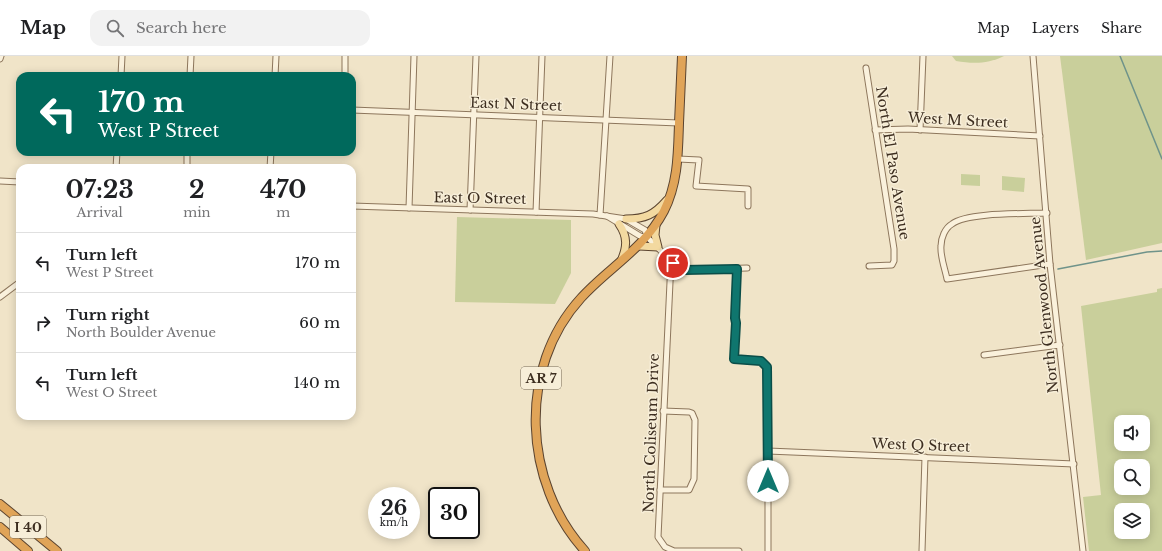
<!DOCTYPE html>
<html lang="en">
<head>
<meta charset="utf-8">
<style>
	:root { --surface:#fff; --page:#f2f2f2; --text:#202124; --muted:#757577; --line:#e0e0e0 }
	body { margin:0; font-family:"Libre Baskerville",serif; background:var(--page); color:var(--text); height:100vh; display:flex; flex-direction:column; font-size:15px; white-space:nowrap }
	* { box-sizing:border-box; margin:0 }
	p { font-size:13px; color:var(--muted) }
	.icon { flex:none; width:22px; height:22px; fill:none; stroke:currentColor; stroke-width:2; stroke-linecap:round; stroke-linejoin:round }
	.map { position:relative; flex:1; overflow:hidden }
	.drawer { position:absolute; left:16px; top:108px; width:340px; height:256px; display:flex; flex-direction:column; background:var(--surface); border-radius:12px; box-shadow:0 2px 10px #0003 }
	.drawer>* { flex:none }
	.banner { position:absolute; left:16px; top:16px; width:340px; height:84px; border-radius:12px; box-shadow:0 2px 10px #0003; background:#00695c; color:#fff; overflow:hidden }
	.tools { position:absolute; left:1114px; top:359px; display:grid; gap:8px }
	.tools a { display:grid; place-items:center; width:36px; height:36px; border-radius:8px; background:var(--surface); box-shadow:0 2px 10px #0003; font-size:20px }
	.speed { position:absolute; left:368px; top:431px; display:flex; gap:8px; font-size:20px; font-weight:700; text-align:center }
	.speed>* { display:grid; place-content:center; width:52px; height:52px; border-radius:50%; background:var(--surface); box-shadow:0 2px 10px #0003; line-height:1 }
	.speed small { font-size:10px; font-weight:400 }
	.speed .limit { border:2px solid #111; border-radius:6px; background:#fff; color:#111 }
	.pin { position:absolute; display:grid; place-items:center; width:34px; height:34px; color:#fff; margin:-17px; border:2px solid #fff; border-radius:50%; box-shadow:0 1px 4px #0007 }
	.me { position:absolute; width:44px; margin:-22px; rotate:0deg; stroke-linejoin:round; filter:drop-shadow(0 0 3px #0008) }
	.turn { display:flex; align-items:center; gap:14px; height:84px; padding:0 16px; font-size:18px }
	.turn .icon { width:52px; height:52px; stroke-width:2.5 }
	.turn b { display:block; font-size:28px; line-height:34px }
	.eta { display:flex; justify-content:space-evenly; align-items:center; height:68px; text-align:center }
	.eta b { font-size:24px; font-weight:800; line-height:28px }
	ul { padding:0; list-style:none }
	li { display:flex; align-items:center; gap:12px; height:60px; padding:0 16px; border-top:1px solid var(--line) }
	li div { flex:1 }
	li b { display:block; font-size:15px }
	li em { font-style:normal }
	header { display:flex; align-items:center; gap:24px; box-sizing:border-box; height:56px; padding:0 20px; background:var(--surface); border-bottom:1px solid var(--line) }
	header strong { font-size:19px }
	nav { display:flex; gap:22px; margin-inline-start:auto; font-size:14px }
	.search { width:280px; height:36px; background:var(--page); display:flex; align-items:center; gap:10px; box-sizing:border-box; padding:0 14px; border-radius:12px; color:var(--muted); font-size:15px }
	.map>svg:first-child { display:block }
	.green { fill:#c9cf9b; fill-rule:evenodd }
	.lines { fill:none; stroke-linecap:round; stroke-linejoin:round }
	.stream { stroke:#6f938a; stroke-width:1.5 }
	.minor-casing { stroke:#8d765c; stroke-width:7 }
	.major-casing { stroke:#5b4430; stroke-width:9 }
	.highway-casing { stroke:#5b4430; stroke-width:10 }
	.minor { stroke:#faf1dc; stroke-width:5 }
	.major { stroke:#f3d9a0; stroke-width:7 }
	.highway { stroke:#e0a458; stroke-width:8 }
	.route-casing { stroke:#0a4d48; stroke-width:10 }
	.route { stroke:#0f766e; stroke-width:7 }
	.labels { text-anchor:middle; dominant-baseline:central; stroke-width:3; stroke-linejoin:round; paint-order:stroke }
	.shield { fill:#f7eed8; stroke:#756857; stroke-width:1 }
	.shield-label { font-size:13px; font-weight:bold; fill:#3d2e20 }
	.street-label { font-size:14px; fill:#3d2e20; stroke:#f7eed8 }
</style>
</head>
<body>
<header>
<strong>Map</strong>
<div class="search"><svg class="icon" aria-label="search" viewBox="0 0 24 24"><circle cx="10" cy="10" r="6"/><path d="M15 15l6 6"/></svg>Search here</div>
<nav><a>Map</a><a>Layers</a><a>Share</a></nav>
</header>
<div class="map">
<svg width="1162" height="495" viewBox="0 0 1162 495">
	<rect width="100%" height="100%" fill="#f0e4c8"/>
	<g class="green">
		<path d="M952,0H1004C988,8 973,8 956,5Z"/>
		<polygon points="1060,0 1162,0 1162,187 1086,204"/>
		<polygon points="961,118 980,119 980,130 961,129"/>
		<polygon points="1002,120 1025,122 1024,136 1002,134"/>
		<polygon points="457,161 571,164 571,217 555,248 455,246"/>
		<path d="M1162,232V495H1089L1083,441L1101,439L1081,250L1157,236V233ZM1121,366H1143V388H1121ZM1121,410H1143V432H1121ZM1121,454H1143V476H1121Z"/>
	</g>
	<g class="lines">
		<g class="stream">
			<polyline points="1120,0 1162,103"/>
			<polyline points="1058,213 1147,196 1162,195"/>
		</g>
		<g class="minor-casing">
			<g id="minor">
				<polyline points="1033,0 1050,208 1083,495"/>
				<polyline points="0,3 1,0"/>
				<polyline points="866,12 894,193 894,205 892,209 869,210"/>
				<polyline points="121,20 122,0"/>
				<polyline points="190,20 191,0"/>
				<polyline points="275,20 276,0"/>
				<polyline points="345,20 345,0"/>
				<polyline points="352,54 679,67"/>
				<polyline points="875,74 908,73 1040,80"/>
				<polyline points="920,74 923,0"/>
				<polyline points="678,103 699,104 696,130 748,133 748,150"/>
				<polyline points="116,112 117,96"/>
				<polyline points="187,112 187,96"/>
				<polyline points="270,112 271,96"/>
				<polyline points="0,125 20,126"/>
				<polyline points="352,150 593,158 626,163 645,174 647,181 671,205 658,481 665,491 674,495 739,495"/>
				<polyline points="409,152 414,0"/>
				<polyline points="470,154 476,0"/>
				<polyline points="536,156 542,0"/>
				<path d="M1047,157C1025,158 967,156 952,168C945,172 941,182 941,190C940,200 945,213 947,223L1050,208"/>
				<polyline points="600,159 610,0"/>
				<polyline points="607,160 640,180 646,181"/>
				<polyline points="671,205 676,210 684,214 747,212"/>
				<polyline points="737,213 735,262 736,267 734,303 761,305 767,311 768,316 768,495"/>
				<polyline points="0,241 20,226"/>
				<polyline points="984,299 1060,289"/>
				<polyline points="768,395 1074,408"/>
				<polyline points="660,434 689,434 694,423 695,364 692,357 689,356 663,355"/>
				<polyline points="922,495 925,401"/>
			</g>
		</g>
		<g class="major-casing">
			<g id="major">
				<path d="M626,163C645,163 654,159 667,144"/>
				<path d="M619,168C628,181 627,191 621,205"/>
				<polyline points="639,190 658,191 655,179 656,169"/>
			</g>
		</g>
		<g class="highway-casing">
			<g id="highway">
				<polyline points="0,448 57,495"/>
				<polyline points="0,471 28,495"/>
				<path d="M585,495C523,427 517,312 581,242C608,212 644,193 664,155C678,127 678,98 679,67C680,44 681,22 682,0"/>
			</g>
		</g>
		<use href="#minor" class="minor"/>
		<use href="#major" class="major"/>
		<use href="#highway" class="highway"/>
	</g>
	<g class="lines">
		<g class="route-casing">
			<polyline id="route" points="673,207 684,214 737,213 735,262 736,267 734,303 761,305 767,311 768,425"/>
		</g>
		<use href="#route" class="route"/>
	</g>
	<g class="labels">
		<g class="shield">
			<rect x="521" y="311" width="40" height="22" rx="3"/>
			<rect x="10" y="460" width="36" height="22" rx="3"/>
		</g>
		<g class="shield-label">
			<text x="541" y="322">AR 7</text>
			<text x="28" y="471">I 40</text>
		</g>
		<g class="street-label">
			<text transform="translate(516 48) rotate(2)">East N Street</text>
			<text transform="translate(958 64) rotate(3)">West M Street</text>
			<text transform="translate(893 107) rotate(81)">North El Paso Avenue</text>
			<text transform="translate(480 142) rotate(1)">East O Street</text>
			<text transform="translate(1044 249) rotate(-96)">North Glenwood Avenue</text>
			<text transform="translate(651 377) rotate(-88)">North Coliseum Drive</text>
			<text transform="translate(921 389) rotate(2)">West Q Street</text>
		</g>
	</g>
</svg>
<div class="tools">
<a><svg class="icon" aria-label="sound" viewBox="0 0 24 24"><path d="M4 9h4l5-4v14l-5-4H4zM17 9q2 3 0 6"/></svg></a>
<a><svg class="icon" aria-label="search" viewBox="0 0 24 24"><circle cx="10" cy="10" r="6"/><path d="M15 15l6 6"/></svg></a>
<a><svg class="icon" aria-label="layers" viewBox="0 0 24 24"><path d="M12 4l9 5-9 5-9-5zM3 14l9 5 9-5"/></svg></a>
</div>
<div class="speed"><div>26<small>km/h</small></div><div class="limit">30</div></div>
<div class="pin" style="left:673px;top:207px;background:#d93025"><svg class="icon" aria-label="arrive" viewBox="0 0 24 24"><path d="M6 21V4h12l-3 4 3 4H6"/></svg></div>
<svg class="me" style="left:768px;top:425px" viewBox="-20 -20 40 40"><circle r="19" fill="#fff"/><path d="M0-13L10 11 0 6-10 11z" fill="#0f766e"/></svg>
<div class="banner">
<div class="turn"><svg class="icon" aria-label="left" viewBox="0 0 24 24"><path d="M17 20v-9H6M10 6l-5 5 5 5"/></svg><div><b>170 m</b>West P Street</div></div>
</div>
<section class="drawer">
<div class="eta">
<div><b>07:23</b><p>Arrival</p></div>
<div><b>2</b><p>min</p></div>
<div><b>470</b><p>m</p></div>
</div>
<ul>
<li><svg class="icon" aria-label="left" viewBox="0 0 24 24"><path d="M17 20v-9H6M10 6l-5 5 5 5"/></svg><div><b>Turn left</b><p>West P Street</p></div><em>170 m</em></li>
<li><svg class="icon" aria-label="right" viewBox="0 0 24 24"><path d="M7 20v-9h11M14 6l5 5-5 5"/></svg><div><b>Turn right</b><p>North Boulder Avenue</p></div><em>60 m</em></li>
<li><svg class="icon" aria-label="left" viewBox="0 0 24 24"><path d="M17 20v-9H6M10 6l-5 5 5 5"/></svg><div><b>Turn left</b><p>West O Street</p></div><em>140 m</em></li>
</ul>
</section>
</div>
</body>
</html>
